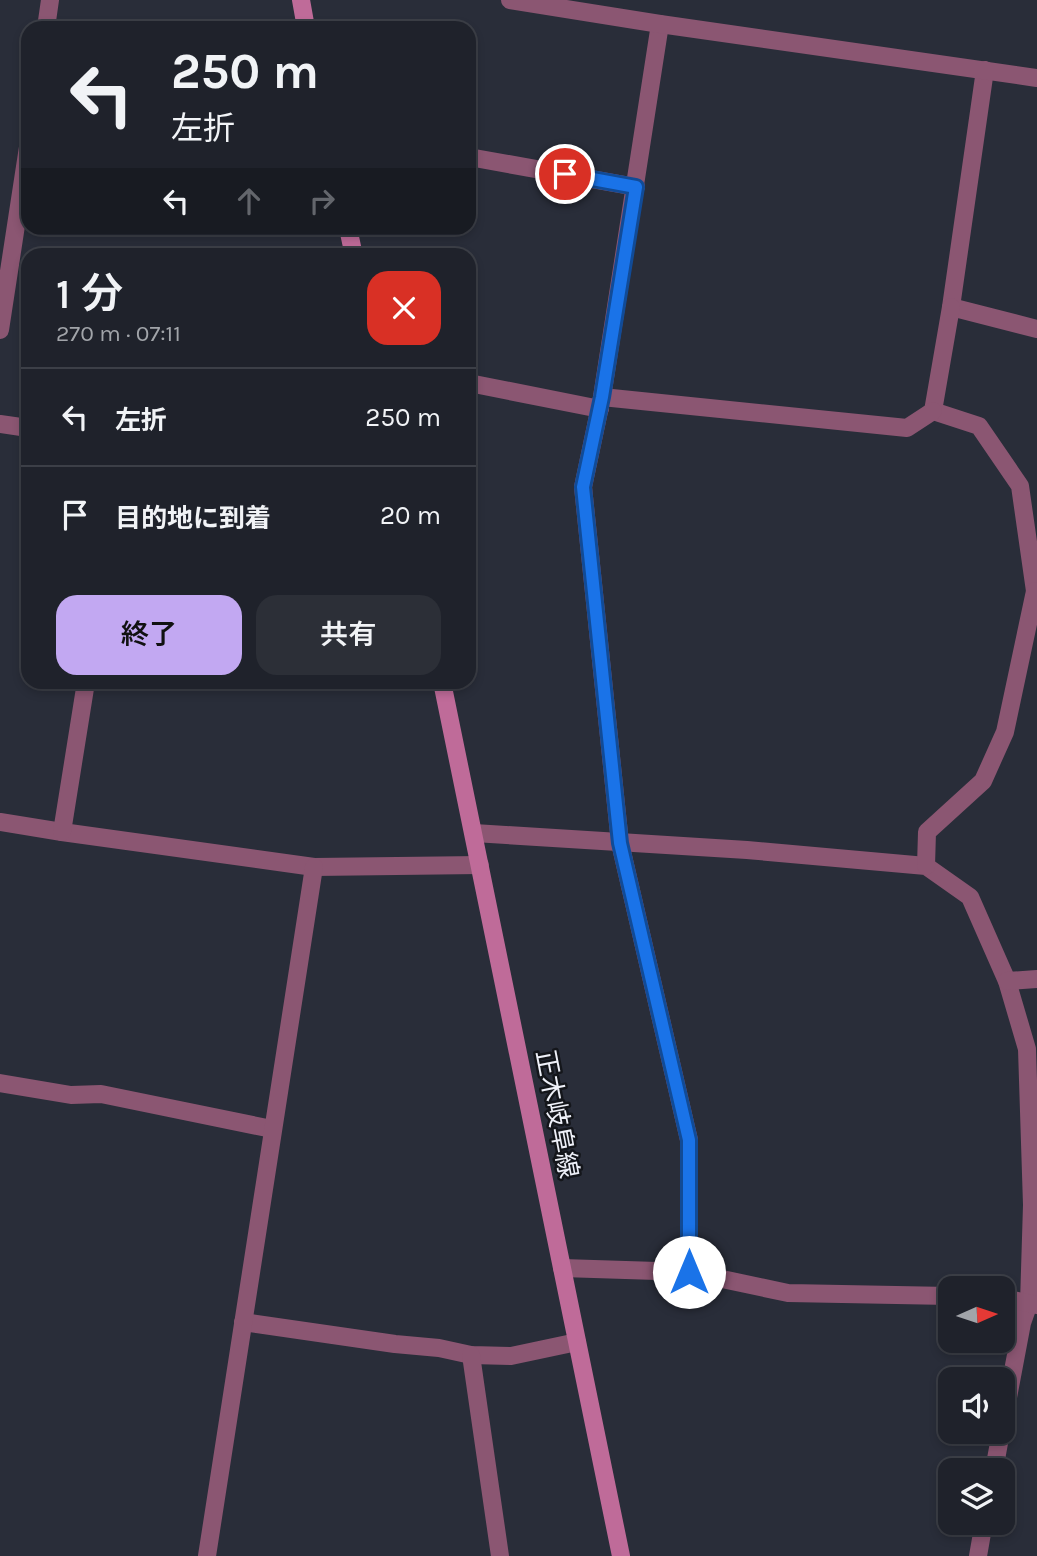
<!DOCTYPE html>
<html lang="ja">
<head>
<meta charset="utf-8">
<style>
	:root { --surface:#1f222b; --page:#2c2f37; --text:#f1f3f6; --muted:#a1a4a9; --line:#3c3f47; --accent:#c2a8f2 }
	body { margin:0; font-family:Karla,"Noto Sans JP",sans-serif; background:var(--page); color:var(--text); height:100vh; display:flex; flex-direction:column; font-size:26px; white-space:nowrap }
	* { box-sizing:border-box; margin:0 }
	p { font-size:23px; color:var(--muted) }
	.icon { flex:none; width:38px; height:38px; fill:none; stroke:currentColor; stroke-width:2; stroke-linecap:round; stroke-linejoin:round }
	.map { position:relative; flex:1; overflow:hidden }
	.sheet { position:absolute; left:21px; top:248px; width:455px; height:441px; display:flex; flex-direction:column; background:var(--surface); border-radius:21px; box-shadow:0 4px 10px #0003,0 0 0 2px var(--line) }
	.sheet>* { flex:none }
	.hud { position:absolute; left:21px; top:21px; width:455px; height:214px; border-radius:21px; box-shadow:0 4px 10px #0003,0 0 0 2px var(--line); background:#1f222b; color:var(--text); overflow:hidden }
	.needle { width:46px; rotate:87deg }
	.fabs { position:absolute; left:938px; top:1276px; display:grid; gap:14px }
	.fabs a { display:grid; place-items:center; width:77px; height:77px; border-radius:14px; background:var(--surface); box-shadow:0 4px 10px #0003,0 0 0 2px var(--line); font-size:35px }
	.pin { position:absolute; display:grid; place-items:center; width:60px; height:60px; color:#fff; margin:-30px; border:4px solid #fff; border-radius:50%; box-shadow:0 2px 7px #0007 }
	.me { position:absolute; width:77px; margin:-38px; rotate:0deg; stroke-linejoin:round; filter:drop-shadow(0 0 5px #0008) }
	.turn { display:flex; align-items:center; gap:24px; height:147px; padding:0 35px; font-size:32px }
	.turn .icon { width:91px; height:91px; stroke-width:2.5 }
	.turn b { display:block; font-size:49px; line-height:60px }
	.lanes { display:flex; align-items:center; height:66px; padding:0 35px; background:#0003; justify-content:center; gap:35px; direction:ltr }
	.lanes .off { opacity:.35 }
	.round { display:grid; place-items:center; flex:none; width:74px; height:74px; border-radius:21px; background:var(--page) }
	.head { display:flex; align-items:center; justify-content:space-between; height:119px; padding:0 35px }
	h1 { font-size:42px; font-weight:600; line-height:52px }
	.cta { display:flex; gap:14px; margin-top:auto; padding:14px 35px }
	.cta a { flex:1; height:80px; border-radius:21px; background:var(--accent); color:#111; font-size:28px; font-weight:600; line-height:80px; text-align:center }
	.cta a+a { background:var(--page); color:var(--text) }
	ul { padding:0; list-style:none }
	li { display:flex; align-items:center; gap:21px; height:98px; padding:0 35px; border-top:2px solid var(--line) }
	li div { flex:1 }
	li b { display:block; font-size:26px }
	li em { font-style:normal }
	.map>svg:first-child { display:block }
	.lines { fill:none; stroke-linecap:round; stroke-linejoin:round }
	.minor { stroke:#8b5672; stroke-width:18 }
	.tertiary { stroke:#8b5672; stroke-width:18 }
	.secondary { stroke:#bf6b99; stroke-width:18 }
	.route-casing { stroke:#114b97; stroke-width:18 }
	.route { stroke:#1a73e8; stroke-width:12 }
	.labels { text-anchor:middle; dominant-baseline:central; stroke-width:5; stroke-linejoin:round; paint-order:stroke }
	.street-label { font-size:26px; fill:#eff1f9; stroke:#14161b }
</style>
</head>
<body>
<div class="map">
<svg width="1037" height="1556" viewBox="0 0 1037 1556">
	<rect width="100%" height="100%" fill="#292d39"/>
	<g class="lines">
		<g class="minor">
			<polyline points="660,24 602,397 583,487 620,843 689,1140 689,1272"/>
			<polyline points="46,28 50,0"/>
			<polyline points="985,70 951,307 1037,329"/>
			<polyline points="469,157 636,187"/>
			<polyline points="951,307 933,411 979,426 1020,486 1035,591 1037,591"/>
			<polyline points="0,330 28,147"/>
			<polyline points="469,383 600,409"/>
			<polyline points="602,397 907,428 933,411"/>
			<polyline points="0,424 28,428"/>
			<polyline points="0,822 62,832 314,867 480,865"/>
			<polyline points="62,832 86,682"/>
			<polyline points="474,833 747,850 926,866 970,897 1007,981 1027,1049 1032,1205 1029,1303 1022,1323 1003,1424"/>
			<polyline points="926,866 927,832 983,781 1005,732 1035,591"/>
			<polyline points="1007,981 1037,979"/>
			<polyline points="0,1083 71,1095 101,1094 272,1129"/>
			<polyline points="562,1268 689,1272 788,1293 950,1296"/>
			<polyline points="1003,1298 1037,1305"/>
			<polyline points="243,1322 395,1344 439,1348 471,1355 511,1356 577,1342"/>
			<polyline points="471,1355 500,1556"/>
			<polyline points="994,1470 1001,1432"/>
			<polyline points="207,1556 314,867"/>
			<polyline points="978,1556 984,1522"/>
		</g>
		<polyline class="tertiary" points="510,0 660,24 1037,78"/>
		<g class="secondary">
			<polyline points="301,0 306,28"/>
			<polyline points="348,228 354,256"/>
			<polyline points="442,682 621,1556"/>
		</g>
	</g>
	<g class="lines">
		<g class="route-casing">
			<polyline id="route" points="565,174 636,187 602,397 583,487 620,843 689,1140 689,1272"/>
		</g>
		<use href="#route" class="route"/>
	</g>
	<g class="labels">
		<g class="street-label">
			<text transform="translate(557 1114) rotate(79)">正木岐阜線</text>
		</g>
	</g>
</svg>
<div class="fabs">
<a><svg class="needle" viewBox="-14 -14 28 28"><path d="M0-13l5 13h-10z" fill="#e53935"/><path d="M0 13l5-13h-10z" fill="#a1a4a9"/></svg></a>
<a><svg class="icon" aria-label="sound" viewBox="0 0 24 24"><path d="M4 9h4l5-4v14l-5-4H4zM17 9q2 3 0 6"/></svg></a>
<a><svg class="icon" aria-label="layers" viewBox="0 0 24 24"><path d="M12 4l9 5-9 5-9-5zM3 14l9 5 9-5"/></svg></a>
</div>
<div class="pin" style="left:565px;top:174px;background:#d93025"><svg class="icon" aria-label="arrive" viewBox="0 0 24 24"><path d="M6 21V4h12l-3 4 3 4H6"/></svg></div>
<svg class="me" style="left:689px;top:1272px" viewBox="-20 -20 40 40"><circle r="19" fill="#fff"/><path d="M0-13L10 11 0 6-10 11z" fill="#1a73e8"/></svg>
<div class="hud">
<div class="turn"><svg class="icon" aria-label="left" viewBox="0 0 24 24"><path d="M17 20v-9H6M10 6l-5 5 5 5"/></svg><div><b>250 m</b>左折</div></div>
<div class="lanes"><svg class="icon" aria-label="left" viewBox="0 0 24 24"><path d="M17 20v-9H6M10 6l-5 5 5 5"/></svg><svg class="icon off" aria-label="ahead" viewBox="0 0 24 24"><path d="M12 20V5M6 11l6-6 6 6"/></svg><svg class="icon off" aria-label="right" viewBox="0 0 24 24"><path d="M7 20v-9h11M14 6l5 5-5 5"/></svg></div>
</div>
<section class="sheet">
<div class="head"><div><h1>1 分</h1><p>270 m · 07:11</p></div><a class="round" style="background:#d93025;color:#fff"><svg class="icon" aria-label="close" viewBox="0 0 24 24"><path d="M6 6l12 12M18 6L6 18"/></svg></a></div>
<ul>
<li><svg class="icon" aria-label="left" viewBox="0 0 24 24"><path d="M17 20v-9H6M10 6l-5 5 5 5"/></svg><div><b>左折</b></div><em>250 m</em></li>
<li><svg class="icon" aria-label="arrive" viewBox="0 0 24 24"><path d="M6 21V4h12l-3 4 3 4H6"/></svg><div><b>目的地に到着</b></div><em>20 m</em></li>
</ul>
<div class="cta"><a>終了</a><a>共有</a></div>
</section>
</div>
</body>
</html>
